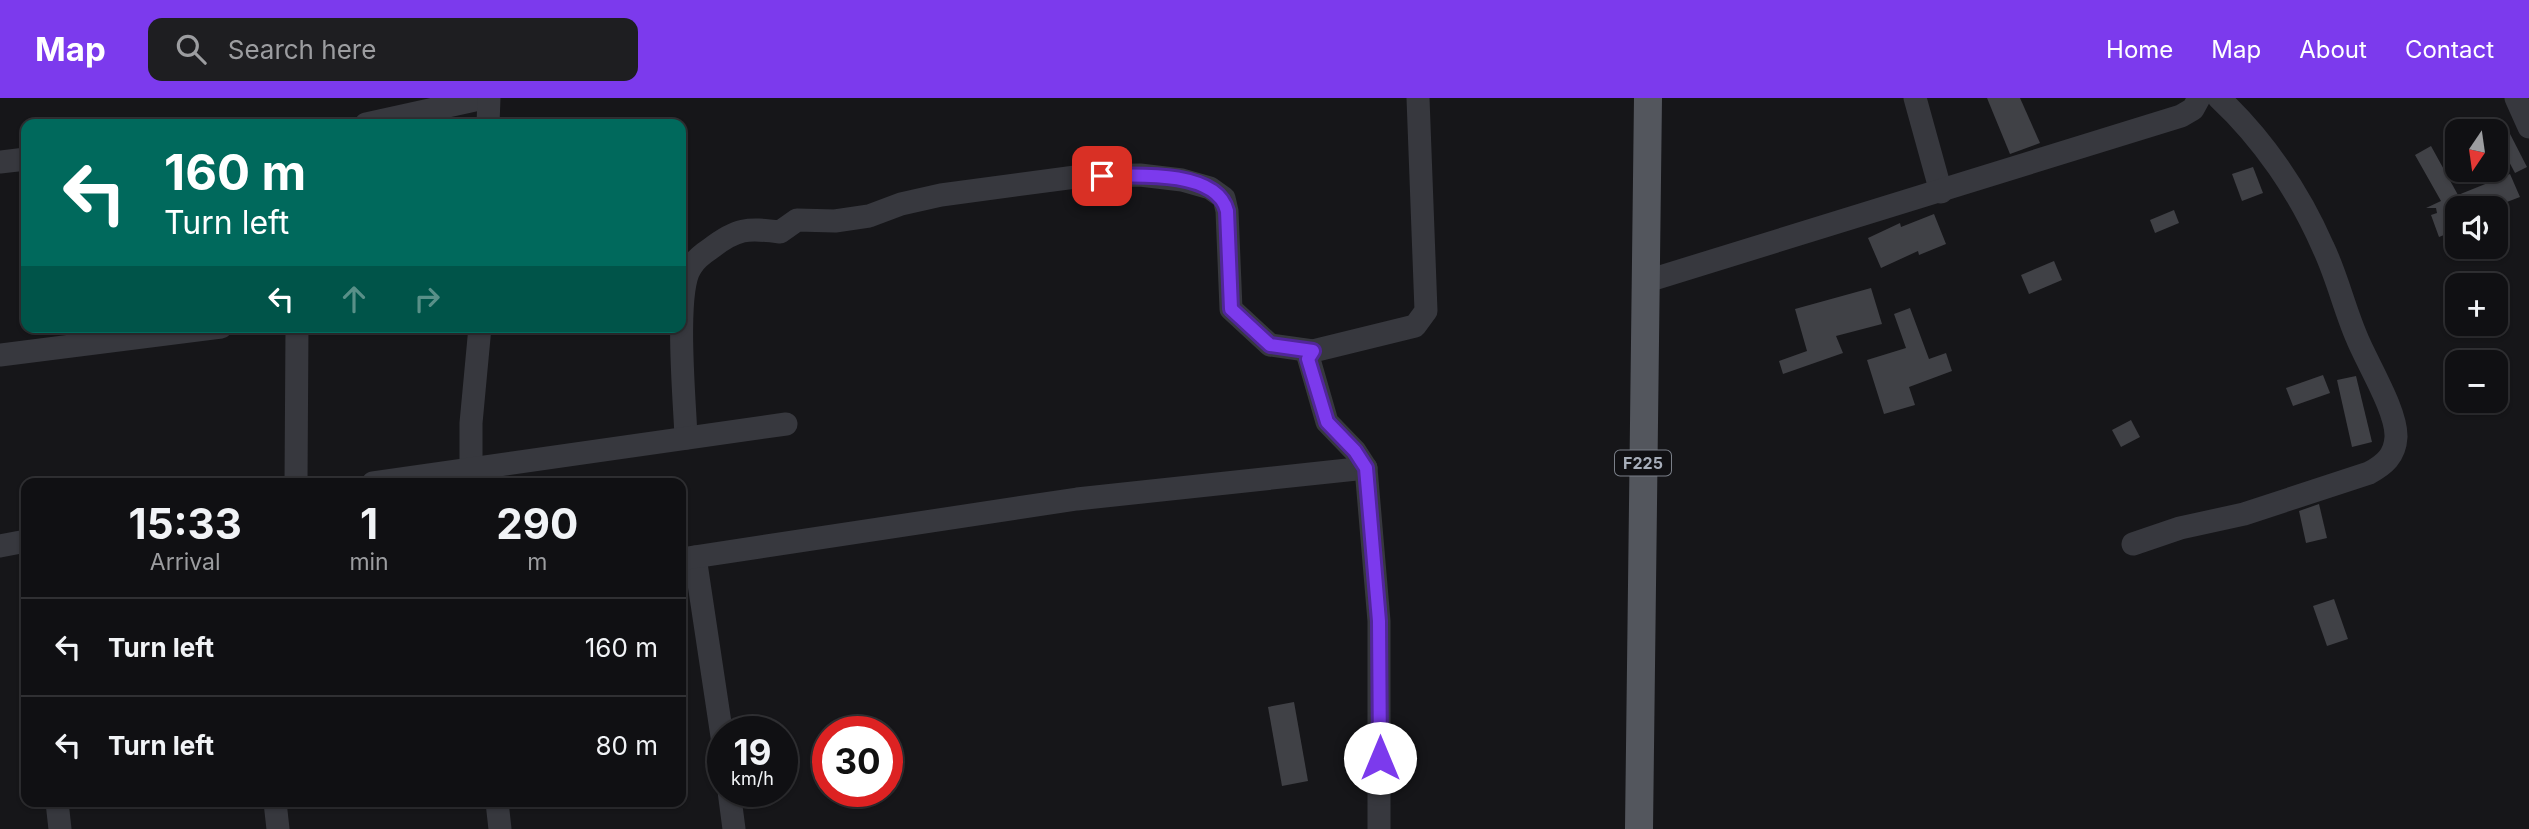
<!DOCTYPE html>
<html lang="en">
<head>
<meta charset="utf-8">
<style>
	:root { --surface:#101013; --page:#1e1e21; --text:#f1f3f6; --muted:#9c9da0; --line:#303033; --accent:#7c3aed }
	body { margin:0; font-family:Inter,sans-serif; background:var(--page); color:var(--text); height:100vh; display:flex; flex-direction:column; font-size:26px; white-space:nowrap }
	* { box-sizing:border-box; margin:0 }
	p { font-size:23px; color:var(--muted) }
	.icon { flex:none; width:38px; height:38px; fill:none; stroke:currentColor; stroke-width:2; stroke-linecap:round; stroke-linejoin:round }
	.map { position:relative; flex:1; overflow:hidden }
	.panel { position:absolute; left:21px; top:380px; width:665px; height:329px; display:flex; flex-direction:column; background:var(--surface); border-radius:14px; box-shadow:0 2px 5px #0004,0 0 0 2px var(--line) }
	.panel>* { flex:none }
	.hud { position:absolute; left:21px; top:21px; width:665px; height:214px; border-radius:14px; box-shadow:0 2px 5px #0004,0 0 0 2px var(--line); background:#00695c; color:#fff; overflow:hidden }
	.needle { width:46px; rotate:193deg }
	.fabs { position:absolute; left:2445px; top:21px; display:grid; gap:14px }
	.fabs a { display:grid; place-items:center; width:63px; height:63px; border-radius:14px; background:var(--surface); box-shadow:0 2px 5px #0004,0 0 0 2px var(--line); font-size:35px }
	.speed { position:absolute; left:707px; top:618px; display:flex; gap:14px; font-size:35px; font-weight:700; text-align:center }
	.speed>* { display:grid; place-content:center; width:91px; height:91px; border-radius:50%; background:var(--surface); box-shadow:0 2px 5px #0004,0 0 0 2px var(--line); line-height:1 }
	.speed small { font-size:18px; font-weight:400 }
	.speed .limit { border:10px solid #d22; background:#fff; color:#111 }
	.pin { position:absolute; display:grid; place-items:center; width:60px; height:60px; color:#fff; margin:-30px; border-radius:14px; box-shadow:0 4px 10px #0006 }
	.me { position:absolute; width:77px; margin:-38px; rotate:0deg; stroke-linejoin:round; filter:drop-shadow(0 0 5px #0008) }
	.turn { display:flex; align-items:center; gap:24px; height:147px; padding:0 28px; font-size:32px }
	.turn .icon { width:91px; height:91px; stroke-width:2.5 }
	.turn b { display:block; font-size:49px; line-height:60px }
	.lanes { display:flex; align-items:center; height:66px; padding:0 28px; background:#0003; justify-content:center; gap:35px; direction:ltr }
	.lanes .off { opacity:.35 }
	.eta { display:flex; justify-content:space-evenly; align-items:center; height:119px; text-align:center }
	.eta b { font-size:42px; font-weight:700; line-height:49px }
	ul { padding:0; list-style:none }
	li { display:flex; align-items:center; gap:21px; height:98px; padding:0 28px; border-top:2px solid var(--line) }
	li div { flex:1 }
	li b { display:block; font-size:26px }
	li em { font-style:normal }
	header { display:flex; align-items:center; gap:42px; box-sizing:border-box; height:98px; padding:0 35px; background:var(--accent); color:#fff }
	header strong { font-size:33px }
	nav { display:flex; gap:38px; margin-inline-start:auto; font-size:24px }
	.search { width:490px; height:63px; background:var(--page); display:flex; align-items:center; gap:18px; box-sizing:border-box; padding:0 24px; border-radius:14px; color:var(--muted); font-size:26px }
	.map>svg:first-child { display:block }
	.building { fill:#404146 }
	.lines { fill:none; stroke-linecap:round; stroke-linejoin:round }
	.minor { stroke:#37383e; stroke-width:23 }
	.major { stroke:#53565d; stroke-width:28 }
	.route-casing { stroke:#51269a; stroke-width:18 }
	.route { stroke:#7c3aed; stroke-width:12 }
	.labels { text-anchor:middle; dominant-baseline:central; stroke-width:6; stroke-linejoin:round; paint-order:stroke }
	.shield { fill:#111114; stroke:#7a7f88; stroke-width:2 }
	.shield-label { font-size:16px; font-weight:bold; fill:#a7aeba }
</style>
</head>
<body>
<header>
<strong>Map</strong>
<div class="search"><svg class="icon" aria-label="search" viewBox="0 0 24 24"><circle cx="10" cy="10" r="6"/><path d="M15 15l6 6"/></svg>Search here</div>
<nav><a>Home</a><a>Map</a><a>About</a><a>Contact</a></nav>
</header>
<div class="map">
<svg width="2529" height="731" viewBox="0 0 2529 731">
	<rect width="100%" height="100%" fill="#161619"/>
	<g class="building">
		<polygon points="1987,0 2020,0 2040,45 2010,56"/>
		<polygon points="2508,32 2527,69 2515,75 2496,39"/>
		<polygon points="2431,48 2458,97 2510,76 2520,99 2491,110 2457,110 2457,138 2446,142 2444,137 2439,139 2431,117 2437,115 2436,110 2426,110 2441,103 2415,57"/>
		<polygon points="2253,69 2263,95 2242,103 2232,76"/>
		<polygon points="2174,112 2179,125 2155,135 2150,122"/>
		<polygon points="1934,116 1946,146 1919,157 1918,153 1881,170 1868,140 1900,125 1901,129"/>
		<polygon points="2054,163 2062,182 2029,196 2021,177"/>
		<polygon points="1871,190 1882,226 1836,238 1843,255 1783,276 1779,263 1807,253 1795,211"/>
		<polygon points="1910,210 1929,261 1946,255 1952,273 1909,289 1915,307 1884,316 1867,262 1906,250 1894,216"/>
		<polygon points="2323,277 2330,295 2293,308 2286,290"/>
		<polygon points="2356,278 2372,344 2352,349 2337,282"/>
		<polygon points="2131,322 2140,339 2121,349 2112,332"/>
		<polygon points="2319,406 2327,440 2306,445 2299,413"/>
		<polygon points="2334,501 2348,541 2327,548 2313,508"/>
		<polygon points="1294,604 1308,683 1282,688 1268,609"/>
	</g>
	<g class="lines">
		<g class="minor">
			<polyline points="1915,0 1941,94"/>
			<polyline points="2516,0 2529,29"/>
			<polyline points="366,26 484,0"/>
			<polyline points="488,26 489,0"/>
			<polyline points="0,64 26,61"/>
			<polyline points="1644,184 2181,18 2193,11 2199,0"/>
			<polyline points="0,257 221,229"/>
			<path d="M686,340C685,305 674,194 691,169C695,162 704,155 710,151C737,130 747,130 780,134L797,122L835,123L869,118L901,106L941,97L1083,78L1140,77L1182,82L1210,90L1224,100L1227,113L1231,211L1270,247L1313,253"/>
			<polyline points="471,383 471,325 480,229"/>
			<polyline points="296,385 297,229"/>
			<polyline points="373,385 786,326"/>
			<path d="M2133,446L2180,430L2244,416L2369,375C2384,367 2395,358 2396,339C2397,313 2367,265 2357,240C2344,210 2337,178 2323,149C2299,94 2263,41 2219,0"/>
			<polyline points="0,448 26,443"/>
			<polyline points="695,459 723,645"/>
			<polyline points="681,461 1077,401 1366,370"/>
			<polyline points="729,693 734,731"/>
			<polyline points="57,704 60,731"/>
			<polyline points="275,704 278,731"/>
			<polyline points="497,704 500,731"/>
			<polyline points="1379,731 1379,523 1366,370 1355,353 1327,324 1308,258 1313,253 1415,228 1426,213 1418,0"/>
		</g>
		<polyline class="major" points="1639,731 1648,0"/>
	</g>
	<g class="lines">
		<g class="route-casing">
			<path id="route" d="M1102,78C1136,77 1217,72 1227,113L1231,211L1270,247L1313,253L1308,261L1327,324L1355,353L1366,370L1379,523L1380,660"/>
		</g>
		<use href="#route" class="route"/>
	</g>
	<g class="labels">
		<rect class="shield" x="1615" y="352.5" width="56" height="25" rx="5"/>
		<g class="shield-label">
			<text x="1643" y="365">F225</text>
		</g>
	</g>
</svg>
<div class="fabs">
<a><svg class="needle" viewBox="-14 -14 28 28"><path d="M0-13l5 13h-10z" fill="#e53935"/><path d="M0 13l5-13h-10z" fill="#9c9da0"/></svg></a>
<a><svg class="icon" aria-label="sound" viewBox="0 0 24 24"><path d="M4 9h4l5-4v14l-5-4H4zM17 9q2 3 0 6"/></svg></a>
<a>+</a>
<a>−</a>
</div>
<div class="speed"><div>19<small>km/h</small></div><div class="limit">30</div></div>
<div class="pin" style="left:1102px;top:78px;background:#d93025"><svg class="icon" aria-label="arrive" viewBox="0 0 24 24"><path d="M6 21V4h12l-3 4 3 4H6"/></svg></div>
<svg class="me" style="left:1380px;top:660px" viewBox="-20 -20 40 40"><circle r="19" fill="#fff"/><path d="M0-13L10 11 0 6-10 11z" fill="#7c3aed"/></svg>
<div class="hud">
<div class="turn"><svg class="icon" aria-label="left" viewBox="0 0 24 24"><path d="M17 20v-9H6M10 6l-5 5 5 5"/></svg><div><b>160 m</b>Turn left</div></div>
<div class="lanes"><svg class="icon" aria-label="left" viewBox="0 0 24 24"><path d="M17 20v-9H6M10 6l-5 5 5 5"/></svg><svg class="icon off" aria-label="ahead" viewBox="0 0 24 24"><path d="M12 20V5M6 11l6-6 6 6"/></svg><svg class="icon off" aria-label="right" viewBox="0 0 24 24"><path d="M7 20v-9h11M14 6l5 5-5 5"/></svg></div>
</div>
<section class="panel">
<div class="eta">
<div><b>15:33</b><p>Arrival</p></div>
<div><b>1</b><p>min</p></div>
<div><b>290</b><p>m</p></div>
</div>
<ul>
<li><svg class="icon" aria-label="left" viewBox="0 0 24 24"><path d="M17 20v-9H6M10 6l-5 5 5 5"/></svg><div><b>Turn left</b></div><em>160 m</em></li>
<li><svg class="icon" aria-label="left" viewBox="0 0 24 24"><path d="M17 20v-9H6M10 6l-5 5 5 5"/></svg><div><b>Turn left</b></div><em>80 m</em></li>
</ul>
</section>
</div>
</body>
</html>
